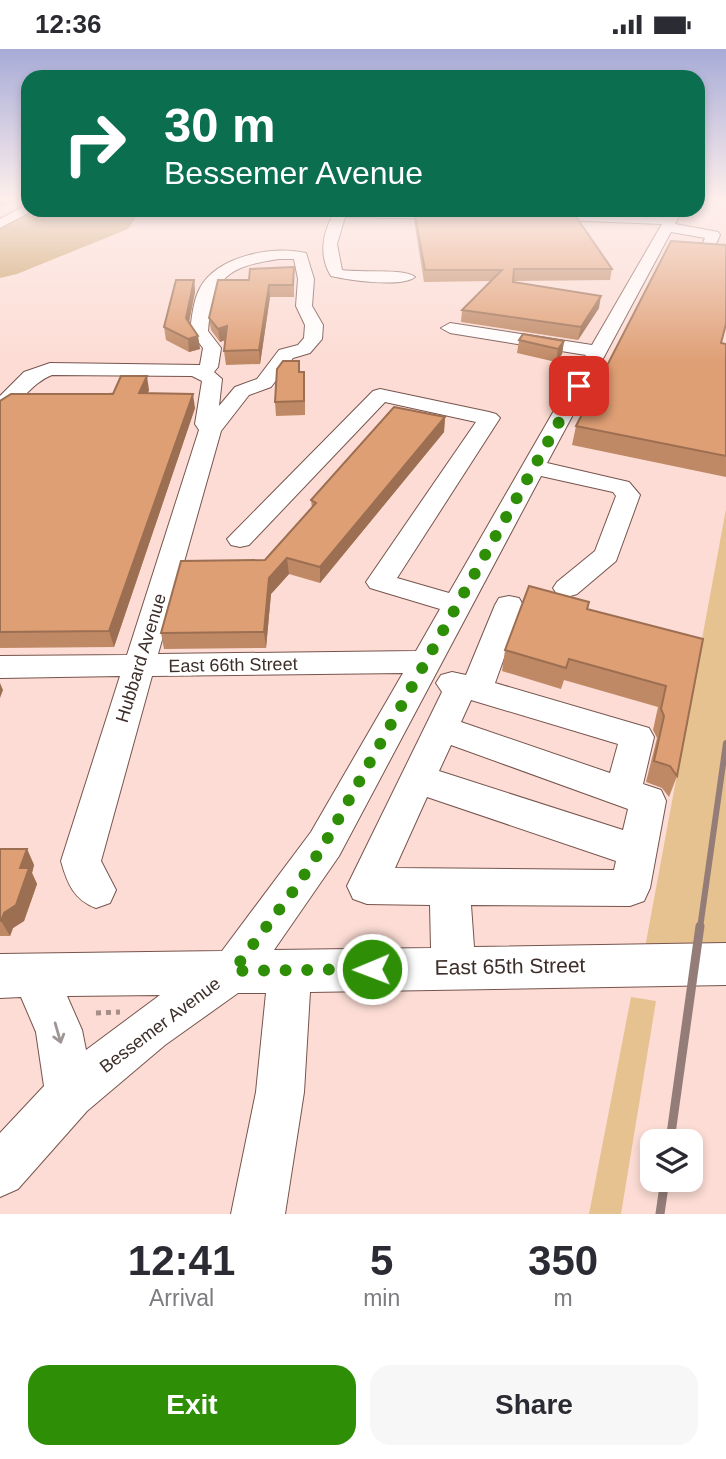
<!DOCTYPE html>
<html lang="en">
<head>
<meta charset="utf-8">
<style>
	:root { --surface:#fff; --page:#f7f7f7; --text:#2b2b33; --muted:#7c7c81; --accent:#2e8f07 }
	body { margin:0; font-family:Helvetica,sans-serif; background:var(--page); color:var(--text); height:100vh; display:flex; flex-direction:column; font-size:26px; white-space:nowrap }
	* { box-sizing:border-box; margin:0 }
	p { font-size:23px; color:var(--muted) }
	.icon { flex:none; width:38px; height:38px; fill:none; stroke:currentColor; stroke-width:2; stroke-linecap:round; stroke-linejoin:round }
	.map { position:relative; height:1165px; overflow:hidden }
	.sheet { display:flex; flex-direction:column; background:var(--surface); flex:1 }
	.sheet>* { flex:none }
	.banner { position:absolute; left:21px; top:21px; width:684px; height:147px; border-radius:21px; box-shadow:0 4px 10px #0003; background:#0b6e4f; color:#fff; overflow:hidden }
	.fabs { position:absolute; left:640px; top:1080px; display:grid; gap:14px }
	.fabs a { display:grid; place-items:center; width:63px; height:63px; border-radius:14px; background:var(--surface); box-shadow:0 4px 10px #0003; font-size:35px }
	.pin { position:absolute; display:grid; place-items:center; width:60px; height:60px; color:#fff; margin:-30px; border-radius:14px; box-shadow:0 4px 10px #0006 }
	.me { position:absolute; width:77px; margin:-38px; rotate:269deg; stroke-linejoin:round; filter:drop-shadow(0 0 5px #0008) }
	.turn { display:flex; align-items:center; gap:24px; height:147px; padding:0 28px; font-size:32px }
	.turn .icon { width:91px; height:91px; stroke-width:2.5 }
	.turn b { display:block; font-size:49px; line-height:60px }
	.eta { display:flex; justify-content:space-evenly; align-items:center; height:119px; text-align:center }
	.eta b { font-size:42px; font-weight:700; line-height:49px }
	.action { display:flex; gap:14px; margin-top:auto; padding:14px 28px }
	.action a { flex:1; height:80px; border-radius:21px; background:var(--accent); color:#fff; font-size:28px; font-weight:700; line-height:80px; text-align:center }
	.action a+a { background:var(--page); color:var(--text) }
	.status { display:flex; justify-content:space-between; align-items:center; height:49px; padding:0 35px; background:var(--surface); direction:ltr }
	.status svg { height:19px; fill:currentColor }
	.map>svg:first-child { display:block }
	.green { fill:#e6c290 }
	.forest { fill:#c49a5b }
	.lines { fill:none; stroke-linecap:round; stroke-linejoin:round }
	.minor-casing { stroke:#77554e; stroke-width:2 }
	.path { stroke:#a68e88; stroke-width:5; stroke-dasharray:5 5; stroke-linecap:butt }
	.minor { fill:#fff; fill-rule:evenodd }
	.rail-far1 { stroke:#947d78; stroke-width:6 }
	.rail { stroke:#947d78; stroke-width:9 }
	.wall { fill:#c08965 }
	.shaded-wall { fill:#9c6f52 }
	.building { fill:#df9f75; stroke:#9c6f52; stroke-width:2 }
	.oneway { stroke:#9e9694 }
	.route { stroke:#2e8f07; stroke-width:12; stroke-dasharray:0 21.6 }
	.labels { text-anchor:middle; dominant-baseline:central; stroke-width:7; stroke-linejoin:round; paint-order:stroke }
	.street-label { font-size:18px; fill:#3d2e2a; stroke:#fff }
	.near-street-label { font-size:21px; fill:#3d2e2a; stroke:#fff }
</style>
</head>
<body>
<div class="status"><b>12:36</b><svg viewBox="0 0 49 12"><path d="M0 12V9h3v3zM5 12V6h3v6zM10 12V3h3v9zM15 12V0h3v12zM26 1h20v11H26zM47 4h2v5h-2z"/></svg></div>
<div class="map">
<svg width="726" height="1165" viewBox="0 0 726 1165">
	<rect width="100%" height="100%" fill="#fcdcd4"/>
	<g class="green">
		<polygon points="726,460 726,915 642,915"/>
		<polygon points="631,948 656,952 621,1165 589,1165"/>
	</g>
	<polygon class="forest" points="28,161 141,161 128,180 17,225 0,229 0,175"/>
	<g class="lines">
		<g class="minor-casing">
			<g id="minor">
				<polygon points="28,155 28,161 32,162 0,179 0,170"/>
				<path d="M341,161L453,162L459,166L453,170L345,168L337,195L342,221C359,224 405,219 415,228C402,239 348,231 331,227C318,206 323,182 335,162Z"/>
				<path d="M670,161H682L675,175L718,183L720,186L711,206L672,204V198H701L705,189L671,183L547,414L629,433L640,446L616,512L577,545L567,548L557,545L553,539L557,533L595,502L616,447L613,443L541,427L339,807L274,901L431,899L430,856L367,855L353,850L347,837L442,643L436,634L441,626L452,623L466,626L495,556L499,549L509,547L519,549L523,556L495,634L649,679L654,688L643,735L661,741L666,752L650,839L644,852L630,857L471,856L474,898L726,894V936L310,943L304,1043L285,1165H231L256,1043L266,944H238L165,996L87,1062L18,1140L0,1148V1084L44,1037L36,983L21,948L0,949V905L222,902L311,783L403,624L152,627L101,812L116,841L110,854L96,859C74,851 67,834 61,812L120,627L0,629V607L127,606L199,381L195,375L202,332L192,327L52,326C30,334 18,360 0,364V347L24,323L50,314L200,316L203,299L190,282C192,268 193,252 200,239C217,207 274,196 306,204L314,230L312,257L323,276L322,290L310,304L293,309L271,338L249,346L221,382L158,605L416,602L440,560L370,539L366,533L476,373L385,353L249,496L240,498L231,496L227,490L373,342L380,340L489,363L496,365L500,369L397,529L449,544L586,306L450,284L441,279L450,274L592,296L662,175L535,170L529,166L535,162L666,167ZM279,210H294L298,230L296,257L305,276L304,289L298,296L279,301L257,330L235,338L219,357L222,330L214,323L218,318L221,299L208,282C213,229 225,218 279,210ZM471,651L618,695L610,724L461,673ZM451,696L628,760L623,781L439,722ZM427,748L616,812L614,821L395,819ZM160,946L86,1001L82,981L67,947Z"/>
			</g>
		</g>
		<polyline class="path" points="96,964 120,963"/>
		<use href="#minor" class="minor"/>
		<polyline class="rail-far1" points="700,879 726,694"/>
		<g class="rail">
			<polyline points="670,1092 700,877"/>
			<polyline points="660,1165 665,1130"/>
		</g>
	</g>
	<g class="wall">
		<polygon points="414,161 612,220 610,231 513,232 599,259 578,291 461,273 462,261 490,232 424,233 414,171"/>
		<polygon points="294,230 294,248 270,248 260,315 226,316 224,302 225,291 220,293 211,281 209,269 218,231"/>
		<polygon points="194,231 195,243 189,274 198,287 200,300 189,303 166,291 164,278"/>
		<polygon points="519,291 564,292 562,305 556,313 517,304"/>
		<polygon points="721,294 726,295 726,428 572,396 576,377"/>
		<polygon points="300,323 305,336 305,366 276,367 275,353"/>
		<polygon points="149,341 148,344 195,359 114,598 0,599 0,352"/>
		<polygon points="445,368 444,383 320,534 289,525 271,545 266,599 164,600 161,584 265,511 312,459 311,451"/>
		<polygon points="589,553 588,560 703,590 677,727 669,748 662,739 646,733 657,689 653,681 658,658 564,631 561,640 502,622 505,601"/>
		<polygon points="0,800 27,800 34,816 32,824 37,835 24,872 13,879 10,887 0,887"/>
	</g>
	<g class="shaded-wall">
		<polygon points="0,150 19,150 20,152 0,157"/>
		<polygon points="194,231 195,243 187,282 186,269"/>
		<polygon points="269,236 270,248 260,315 259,301"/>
		<polygon points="601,247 599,259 578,291 581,278"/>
		<polygon points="227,277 228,290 220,293 218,280"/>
		<polygon points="198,287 200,300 189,303 188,290"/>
		<polygon points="564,292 562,305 556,313 558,300"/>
		<polygon points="147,327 149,341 142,358 139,344"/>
		<polygon points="193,345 195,359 114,598 109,582"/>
		<polygon points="445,368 444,383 320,534 320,518"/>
		<polygon points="287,509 289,525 271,545 266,599 264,583 269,529"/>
		<polygon points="0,634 3,641 0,649"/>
		<polygon points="27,800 34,816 32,824 37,835 24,872 13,879 10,887 1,872"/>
	</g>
	<g class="building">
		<polygon points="414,161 572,162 612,220 514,220 513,233 601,247 581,278 462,261 502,221 425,221"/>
		<polygon points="671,192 726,196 726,275 721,294 726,295 726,407 576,377"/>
		<polygon points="294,218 293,236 269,236 259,301 224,302 227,277 218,280 209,269 218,231 249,231 250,220"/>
		<polygon points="176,231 194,231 186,269 198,287 188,290 164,278"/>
		<polygon points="523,285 564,292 558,300 519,291"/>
		<polygon points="283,312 299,312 299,323 304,323 304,352 275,353 277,320"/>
		<polygon points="121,327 147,327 139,344 193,345 109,582 0,583 0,352 11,345 113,345"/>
		<polygon points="394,358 445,368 320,518 287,509 269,529 264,583 161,584 181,512 265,511 316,454 311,451"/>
		<polygon points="529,537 589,553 587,560 703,590 677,727 670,717 654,712 664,667 661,660 666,637 569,610 566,619 505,601"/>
		<polygon points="0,800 27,800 20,819 29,819 16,856 4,864 1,872 0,872"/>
	</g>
	<defs><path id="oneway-shaft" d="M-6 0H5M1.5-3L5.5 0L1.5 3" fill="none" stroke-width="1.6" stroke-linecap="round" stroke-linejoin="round" transform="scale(1.75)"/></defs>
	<use class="oneway" href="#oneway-shaft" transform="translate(58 984) rotate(74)"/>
	<linearGradient id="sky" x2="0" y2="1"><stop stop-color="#a7abd7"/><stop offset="0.48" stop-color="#feefec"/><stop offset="1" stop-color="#feefec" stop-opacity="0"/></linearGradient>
	<rect width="726" height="313" fill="url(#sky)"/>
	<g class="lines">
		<polyline class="route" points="372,920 233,922 297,837 325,794 579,337"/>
	</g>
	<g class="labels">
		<g class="street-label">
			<text transform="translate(141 609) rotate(-73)">Hubbard Avenue</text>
			<text transform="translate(233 616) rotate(-1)">East 66th Street</text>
			<text transform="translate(160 976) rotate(-37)">Bessemer Avenue</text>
		</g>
		<g class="near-street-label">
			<text transform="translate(510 917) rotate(-1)">East 65th Street</text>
		</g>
	</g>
</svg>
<div class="fabs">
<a><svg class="icon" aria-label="layers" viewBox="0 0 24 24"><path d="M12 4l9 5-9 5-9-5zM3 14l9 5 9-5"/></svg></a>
</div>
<div class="pin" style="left:579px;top:337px;background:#d93025"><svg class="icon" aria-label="arrive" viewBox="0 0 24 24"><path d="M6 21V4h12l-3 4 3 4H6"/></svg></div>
<svg class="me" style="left:372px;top:920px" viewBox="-20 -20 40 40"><circle r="17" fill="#2e8f07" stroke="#fff" stroke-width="3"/><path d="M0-11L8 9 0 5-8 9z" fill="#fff"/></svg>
<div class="banner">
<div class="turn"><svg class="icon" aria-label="right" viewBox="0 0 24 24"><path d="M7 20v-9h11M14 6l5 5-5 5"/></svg><div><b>30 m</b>Bessemer Avenue</div></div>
</div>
</div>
<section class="sheet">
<div class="eta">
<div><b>12:41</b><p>Arrival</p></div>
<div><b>5</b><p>min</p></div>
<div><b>350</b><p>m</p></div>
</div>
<div class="action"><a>Exit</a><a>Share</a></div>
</section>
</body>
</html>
